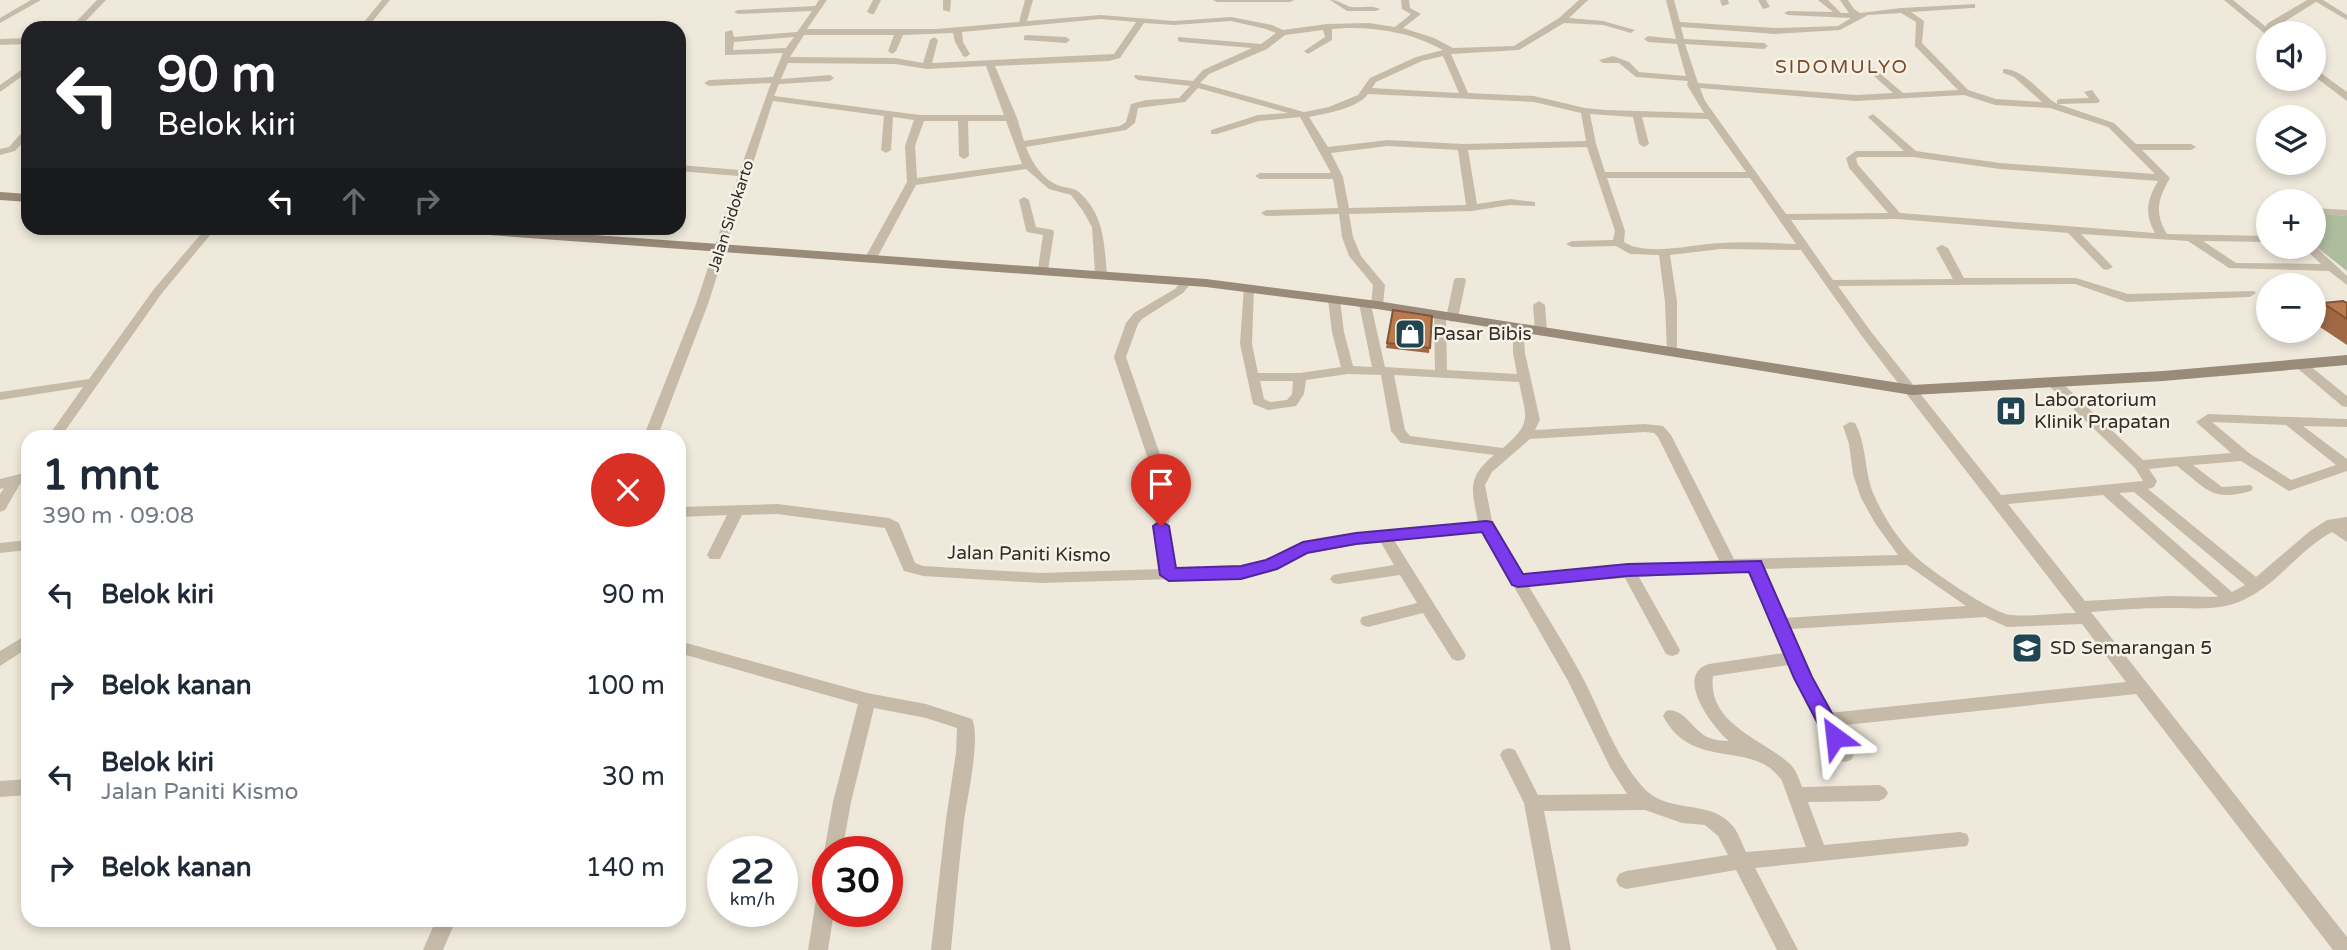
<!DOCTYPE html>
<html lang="id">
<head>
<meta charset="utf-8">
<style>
	:root { --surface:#fff; --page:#f2f2f3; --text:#1f2937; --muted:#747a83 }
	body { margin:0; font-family:"Varela Round",sans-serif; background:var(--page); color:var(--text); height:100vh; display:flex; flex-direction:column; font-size:26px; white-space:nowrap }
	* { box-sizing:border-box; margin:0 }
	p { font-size:23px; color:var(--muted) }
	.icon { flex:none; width:38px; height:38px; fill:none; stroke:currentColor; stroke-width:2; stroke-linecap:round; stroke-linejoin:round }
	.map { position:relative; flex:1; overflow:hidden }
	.panel { position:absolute; left:21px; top:430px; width:665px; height:497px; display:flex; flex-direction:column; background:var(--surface); border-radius:21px; box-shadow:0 4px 10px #0003 }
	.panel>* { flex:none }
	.hud { position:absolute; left:21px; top:21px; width:665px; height:214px; border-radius:21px; box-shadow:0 4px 10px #0003; background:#202124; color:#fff; overflow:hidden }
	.tools { position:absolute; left:2256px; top:21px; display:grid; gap:14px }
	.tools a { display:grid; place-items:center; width:70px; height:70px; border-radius:50%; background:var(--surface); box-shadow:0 4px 10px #0003; font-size:35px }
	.speed { position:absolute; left:707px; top:836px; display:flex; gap:14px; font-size:35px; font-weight:700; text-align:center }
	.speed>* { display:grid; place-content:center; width:91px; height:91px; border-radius:50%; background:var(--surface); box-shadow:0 4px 10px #0003; line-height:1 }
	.speed small { font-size:18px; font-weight:400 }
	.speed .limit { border:10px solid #d22; background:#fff; color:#111 }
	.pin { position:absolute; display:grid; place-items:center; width:60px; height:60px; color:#fff; margin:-72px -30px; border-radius:50% 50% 50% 0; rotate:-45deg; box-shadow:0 0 7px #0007 }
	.pin .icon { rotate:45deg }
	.me { position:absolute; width:77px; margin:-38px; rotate:330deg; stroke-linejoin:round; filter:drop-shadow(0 0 5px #0008) }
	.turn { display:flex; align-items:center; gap:24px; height:147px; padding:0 21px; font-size:32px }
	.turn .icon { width:91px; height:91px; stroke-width:2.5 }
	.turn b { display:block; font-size:49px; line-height:60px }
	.lanes { display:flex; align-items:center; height:66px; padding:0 21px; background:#0003; justify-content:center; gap:35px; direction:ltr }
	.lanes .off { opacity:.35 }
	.round { display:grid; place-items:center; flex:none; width:74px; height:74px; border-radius:37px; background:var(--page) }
	.head { display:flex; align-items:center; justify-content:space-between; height:119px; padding:0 21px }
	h1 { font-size:42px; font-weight:700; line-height:52px }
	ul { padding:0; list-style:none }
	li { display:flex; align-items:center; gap:21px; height:91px; padding:0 21px }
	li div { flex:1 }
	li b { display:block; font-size:26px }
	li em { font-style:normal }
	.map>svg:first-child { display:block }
	.green { fill:#adbc9d }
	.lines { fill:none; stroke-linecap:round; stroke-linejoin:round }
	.minor { fill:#c6bba9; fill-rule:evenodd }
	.tertiary { fill:#c6bba9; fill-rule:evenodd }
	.secondary { fill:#998a7a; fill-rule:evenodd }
	.wall { fill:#a06944 }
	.building { fill:#ba7a4f; stroke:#825537; stroke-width:2 }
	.route { fill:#7c3aed; stroke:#51269a; stroke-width:2 }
	.labels { text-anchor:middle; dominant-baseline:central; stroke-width:5; stroke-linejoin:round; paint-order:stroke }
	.far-street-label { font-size:16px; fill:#342d28; stroke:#f7f2e7 }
	.far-quarter-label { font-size:19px; letter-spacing:2px; fill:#7a4929; stroke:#f7f2e7 }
	.poi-label { font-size:19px; fill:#342d28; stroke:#f7f2e7; text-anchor:start }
	.street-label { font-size:19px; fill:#342d28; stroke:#f7f2e7 }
</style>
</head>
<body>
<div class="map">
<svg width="2347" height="950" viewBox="0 0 2347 950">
	<rect width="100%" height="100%" fill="#efe9dc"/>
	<polygon class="green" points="2314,213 2347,216 2347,271 2314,245"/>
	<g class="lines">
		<g class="minor">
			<polygon points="31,0 41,0 0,23 0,18"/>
			<polygon points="97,0 106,0 79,28 70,28"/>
			<polygon points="382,0 390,0 367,28 359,28"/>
			<path d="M819,0H827L807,29H936L1019,22L1025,0H1033L1027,21L1101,15L1174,21L1231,17L1272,25L1283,30L1327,24L1369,23L1395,27L1411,14L1402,9L1401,0H1409L1410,8L1421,14L1403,28L1434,38L1453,48L1514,46L1559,18L1579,0H1588L1569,18L1603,21L1635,30L1631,33L1603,25L1564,23L1519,50L1451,54L1468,93L1534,96L1585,108L1606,110L1704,113L1687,85L1688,81L1636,77L1619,63H1603L1599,60L1613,56L1629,62L1639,72L1686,76L1677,44L1648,42L1644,39L1648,36L1676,39L1666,0H1674L1680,22L1775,28L1838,26L1851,18L1788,15L1784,13L1788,11L1833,12L1818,0H1828L1841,13H1849L1840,0H1848L1854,9L1860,13L1901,8L1975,4V8H1972L1911,12L1924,21L1922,43L1968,90L1996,99L2042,102L2014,77L2003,73V69C2025,69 2039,93 2057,104V100L2060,99L2089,98L2084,92L2092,90L2100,101L2098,103L2058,104L2114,123L2136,144H2191L2196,147L2191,150H2142L2170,178C2158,199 2154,212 2167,234L2268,236V242L2203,241L2236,263L2321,264L2303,247L2314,245L2347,276V285L2329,271L2229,268L2188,241L2081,234L2111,265L2113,267L2107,270L2103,269L2068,233L1897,219L1791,220L1833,280L1953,279L1936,248L1942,245L1948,248L1964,278H2076L2128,294L2254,291L2256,293L2250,297L2127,302L2075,284L1838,286L1872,333L2001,495L2143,481L2135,468L2048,385L2047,382L2053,378L2058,379L2143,460L2231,453L2196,422L2208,414L2347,419V427L2303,426L2347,459V471L2289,491L2241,461L2193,465L2222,487L2251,485L2253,488L2251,491C2211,502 2207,489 2177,466L2149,469L2157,481L2154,487L2148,489L2256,577L2310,531L2327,520L2347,517V542L2332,532C2301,549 2281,579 2251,596C2224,612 2198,608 2167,608C2142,608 2116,610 2091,612L2347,937V950H2333L2136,694L1836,726L1854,755L1851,760L1845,762L1839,760L1818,725L1789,665L1713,676C1707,723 1760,738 1789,763C1796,769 1799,779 1802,787L1879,785L1885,788L1888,793L1885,798L1879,801L1808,802L1824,845L1960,832L1967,834L1969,840L1967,846L1755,868L1798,950H1777L1736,870L1626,889L1619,886L1616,880L1619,874L1626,871L1728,855L1718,836L1705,825L1682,823L1645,810L1544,811L1571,950H1551L1524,803L1500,755L1503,750L1509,748L1515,750L1538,795L1627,794L1610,767L1568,681L1482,531L1394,540L1466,655L1464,659L1458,661L1452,659L1423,613L1368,627L1362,625L1360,621L1362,617L1417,603L1400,575L1338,584L1333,583L1330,579L1333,575L1338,574L1394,565L1380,541L1307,553L1276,569L1241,577L1041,583L923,576L904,571L885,528L777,514L742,515L720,559H710L707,555L727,515L679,517V507L777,504L889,518L899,523L915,563L923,566L1041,573L1161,569L1154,526L1160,500L1158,489L1114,357L1126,323L1134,313L1175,289L1183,279L1187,278L1193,281L1183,293L1142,319L1138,324L1126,357L1172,489L1174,500L1168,526L1176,569L1241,567L1267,561L1303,543L1356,533L1478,522C1472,490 1466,478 1494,455L1401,443L1391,431L1381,375L1348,374L1306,380L1304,394L1296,406L1268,410L1253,404L1240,344L1244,286H1252L1254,288L1252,344L1258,373H1300L1341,367L1332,332L1328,300L1334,296L1340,300L1344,332L1353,366L1372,367L1359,304L1365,300L1371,305L1373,285L1349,256L1342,237L1339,214L1266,216L1261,213L1266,210L1338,208L1333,179H1260L1255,176L1260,173H1331L1300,117L1259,121L1217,134H1211V130L1258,115L1288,113L1198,88L1185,102L1138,108L1135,123L1126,130L1026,147C1032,163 1043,180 1060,186C1067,188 1075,188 1080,193C1104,215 1104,243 1107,273L1101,276L1095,273L1092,227L1083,211L1071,195L1049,189L1026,169L916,185L878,256L872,259L868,258L866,256L907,182L905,146L914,120L893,117L891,150L886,153L881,150L884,116L773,101L708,304L657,438H643L696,304L738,176L679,171V165L740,170L771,83L709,86L704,83L709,80L773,77L783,53L725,55V32L732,30L734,37L797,32L812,11L738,14L734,12L738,10L815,6ZM1901,13L1916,22L1915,46L1958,90L1903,93L1869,64L1865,67L1866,69L1893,93L1856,95L1698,83L1685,44L1764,49L1768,46L1764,43L1684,39L1681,27L1775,34L1840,30L1868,15ZM1101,19L1136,22L1114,54L932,63L938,40L934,37L930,40L923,63L895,58L790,57L804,35H894L888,51L892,54L896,51L903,35L953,33L955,42L963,56L966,57L970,54L963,42L962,32ZM1231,21L1266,29L1276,33L1261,44L1178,37V41L1181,42L1252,48L1203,70L1193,81L1135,75L1134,77L1138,80L1190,86L1179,98L1146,100L1131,104L1126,122L1120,126L1024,141L1017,118L995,66L1109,61L1120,58L1144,23L1174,25ZM1347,28C1382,28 1412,33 1443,50L1416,57L1370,78L1358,95L1329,107L1304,112L1200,83L1209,74L1267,49L1285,35L1323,30L1325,37L1304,51L1308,54L1332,40V29ZM794,37L786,48L733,50L734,42ZM1443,56L1459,93L1372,88L1376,82L1422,61ZM788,63L895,64L927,69L986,66L1004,115H920L774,96L779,84L830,81L834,78L830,75L781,79ZM1700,88L1856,101L1964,95L1995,105L2050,108L2108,127L2155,174L2000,163L1916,151L1873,114L1868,117L1870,119L1904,151H1856L1846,158L1849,168L1888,213L1786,214L1705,101ZM1368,94L1534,102L1581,113L1586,141L1463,144L1388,140L1328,147L1309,117C1327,113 1357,109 1368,94ZM1590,114L1633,117L1639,144L1644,147L1649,144L1642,117L1708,119L1746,172H1605L1596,144ZM924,121H958L959,156L964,159L969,156L968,121H1006L1022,164L917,178L915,146ZM1388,146L1458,150L1466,205L1349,208L1343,177L1331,153ZM1587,147L1615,231L1613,240L1572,241L1566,244L1572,247L1616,246L1630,254L1659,255L1665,302L1667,353H1675L1677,350V302L1670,255L1721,249L1801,250L1864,339L2076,613C2055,613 2032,617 2011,615C1992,613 1931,571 1916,557C1899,541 1883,516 1874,495C1864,472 1867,445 1855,423L1850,422L1843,426L1849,444L1853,474L1861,498L1875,523L1898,555L1734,559L1671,435L1663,426L1645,424L1535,430L1540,420L1525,353L1523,326H1515L1513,329V353L1517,374L1447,370L1446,318L1452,322L1458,318L1466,280L1464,278H1456L1454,280L1446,318L1444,313L1440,312L1434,316L1435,370L1385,367L1371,305L1377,309L1383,305L1385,285L1361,256L1353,237L1349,214L1472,211L1510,205L1535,206V202L1510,199L1477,204L1468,150ZM1858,157H1913L2000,169L2158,181C2147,200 2144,213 2155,233L1900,213L1858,165L1856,159ZM1607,178H1750L1796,244C1771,243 1745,241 1720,243C1693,244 1647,257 1624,242L1625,231ZM1394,375L1519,382C1526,418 1533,422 1503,448L1410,436L1405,430ZM1260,381H1293L1292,394L1287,400L1270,402L1264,399ZM2212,422L2286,425L2336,465L2291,480L2249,453ZM1645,432L1654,433L1658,437L1719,560L1633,566L1628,565L1622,567L1522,574L1493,526L1485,485L1492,472L1530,439ZM2134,492L2245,585L2232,592L2119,493ZM2103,495L2218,597L2167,596L2085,601L2008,504ZM1907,565L1966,606L1785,618L1764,569ZM1749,570L1784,653L1709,664C1673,675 1713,728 1729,741C1722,741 1714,740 1707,737C1693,730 1682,706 1666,711L1663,716C1693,773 1754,738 1782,781L1806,847L1746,852C1742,844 1738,831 1731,824C1708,798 1666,816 1641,785C1616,756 1602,716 1585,682C1568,649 1547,617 1528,585L1625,578L1666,654L1672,656L1678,654L1680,650L1639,577ZM1985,617L2007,627L2082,624L2126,682L1829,713L1790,629Z"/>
			<polygon points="873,0 881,0 874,14 871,14 867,12"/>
			<polygon points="943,0 951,0 950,12 943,10"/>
			<polygon points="1213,0 1294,0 1290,2 1217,2"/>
			<path d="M1330,0C1339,0 1343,5 1352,7C1361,8 1371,5 1380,9L1376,11H1347Z"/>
			<polygon points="1720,0 1728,0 1729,4 1722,6"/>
			<polygon points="1758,0 1766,0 1770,7 1763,9"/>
			<polygon points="2224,0 2233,0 2271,31 2264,33"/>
			<polygon points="2313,0 2323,0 2347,15 2347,20"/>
			<polygon points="1027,35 1066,37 1070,40 1066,43 1024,40 1024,36"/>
			<polygon points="28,38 28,44 0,45 0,39"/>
			<polygon points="28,65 28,72 0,92 0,85"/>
			<polygon points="28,128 28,137 15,151 0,155 0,149 9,147 25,129"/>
			<polygon points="1024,197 1029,200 1036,227 1053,230 1054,232 1048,271 1040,271 1038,269 1043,235 1027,232 1026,230 1019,200"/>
			<polygon points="2314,208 2347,210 2347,216 2314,214"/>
			<polygon points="206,228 216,228 162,293 60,438 47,438 83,387 0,400 0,392 89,379 154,289"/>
			<polygon points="588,228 599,228 589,239 581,239 580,237"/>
			<polygon points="1539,301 1545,305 1547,332 1541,336 1535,332 1533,305"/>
			<polygon points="2300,360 2304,361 2347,396 2347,407 2342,406 2296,367 2294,364 2296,361"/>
			<polygon points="28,472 28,482 20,484 5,510 0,512 0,494 4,488 0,489 0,479"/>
			<polygon points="28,540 28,550 0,553 0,543"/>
			<polygon points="28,634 28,648 0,666 0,651"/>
			<path d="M679,641L867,693L926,704L972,719C981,737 967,799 964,821C959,864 955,907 951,950H931L946,819L956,753L957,728L926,718L874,708L851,802L842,852H828V858L824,852L833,802L858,704L679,653Z"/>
			<polygon points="28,779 28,795 0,797 0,781"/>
			<polygon points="828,878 828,912 834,912 828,950 808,950 818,887 821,881"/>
			<polygon points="436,920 456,920 443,950 423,950"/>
		</g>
		<g class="tertiary">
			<polygon points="2307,0 2319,0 2276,27 2274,33 2268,33 2268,36 2262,31 2268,23"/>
			<polygon points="2314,68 2347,92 2347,101 2314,76"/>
		</g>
		<g class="secondary">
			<polygon points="0,192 28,194 28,202 0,200"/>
			<polygon points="440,228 497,228 1206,279 1377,301 1912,385 2163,371 2347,355 2347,365 2163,381 1912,395 1377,309 1206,287 447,232"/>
		</g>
	</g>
	<g class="wall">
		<polygon points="2323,303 2347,303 2347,345 2314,323 2314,316"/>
		<polygon points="1393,310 1432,316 1429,353 1386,348"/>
	</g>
	<g class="building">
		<polygon points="2343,301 2347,303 2347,319 2323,303"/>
		<polygon points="1393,310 1432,316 1430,348 1387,343"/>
	</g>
	<polygon class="route" points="1161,521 1169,526 1176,568 1241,566 1266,560 1303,542 1356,533 1486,521 1492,522 1523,574 1628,564 1761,561 1812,677 1845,737 1842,743 1835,745 1828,743 1794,678 1749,572 1628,576 1518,587 1512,585 1482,532 1356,544 1307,553 1277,569 1241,579 1169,581 1160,575 1153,526"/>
	<defs>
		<g id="shop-square" transform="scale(1.575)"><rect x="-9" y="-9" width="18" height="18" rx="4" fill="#224651" stroke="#f7f2e7"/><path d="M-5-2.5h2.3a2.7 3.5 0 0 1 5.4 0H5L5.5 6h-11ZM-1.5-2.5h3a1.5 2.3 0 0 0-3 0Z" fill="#fff"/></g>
		<g id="hospital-square" transform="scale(1.575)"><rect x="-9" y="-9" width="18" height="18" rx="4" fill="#224651" stroke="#f7f2e7"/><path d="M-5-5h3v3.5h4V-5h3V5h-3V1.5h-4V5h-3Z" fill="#fff"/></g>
		<g id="school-square" transform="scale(1.575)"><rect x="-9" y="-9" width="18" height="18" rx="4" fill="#224651" stroke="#f7f2e7"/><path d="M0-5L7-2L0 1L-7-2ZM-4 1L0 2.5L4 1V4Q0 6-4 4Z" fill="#fff"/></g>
	</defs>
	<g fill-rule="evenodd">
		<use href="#shop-square" x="1410" y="334"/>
		<use href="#hospital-square" x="2011" y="411"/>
		<use href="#school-square" x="2027" y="648"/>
	</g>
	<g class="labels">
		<g class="far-street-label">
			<text transform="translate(731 216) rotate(-72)">Jalan Sidokarto</text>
		</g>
		<g class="far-quarter-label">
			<text x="1842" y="67">SIDOMULYO</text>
		</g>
		<g class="poi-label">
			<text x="1433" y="334">Pasar Bibis</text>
			<text x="2034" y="400">Laboratorium<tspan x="2034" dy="22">Klinik Prapatan</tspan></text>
			<text x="2050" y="648">SD Semarangan 5</text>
		</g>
		<g class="street-label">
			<text transform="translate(1029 554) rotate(1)">Jalan Paniti Kismo</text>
		</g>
	</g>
</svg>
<div class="tools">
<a><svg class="icon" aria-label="sound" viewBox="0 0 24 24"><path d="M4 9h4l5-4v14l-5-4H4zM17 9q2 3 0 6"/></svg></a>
<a><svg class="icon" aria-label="layers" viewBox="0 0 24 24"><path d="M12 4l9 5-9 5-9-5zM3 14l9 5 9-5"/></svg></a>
<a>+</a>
<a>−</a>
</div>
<div class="speed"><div>22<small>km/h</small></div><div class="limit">30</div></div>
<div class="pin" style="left:1161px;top:526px;background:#d93025"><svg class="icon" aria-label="arrive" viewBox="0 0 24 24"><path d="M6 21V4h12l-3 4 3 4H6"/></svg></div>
<svg class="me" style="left:1835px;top:737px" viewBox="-20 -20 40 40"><path d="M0-17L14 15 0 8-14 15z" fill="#7c3aed" stroke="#fff" stroke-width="4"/></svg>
<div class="hud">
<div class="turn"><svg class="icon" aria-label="left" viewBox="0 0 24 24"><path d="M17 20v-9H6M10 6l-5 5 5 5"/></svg><div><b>90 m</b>Belok kiri</div></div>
<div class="lanes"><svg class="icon" aria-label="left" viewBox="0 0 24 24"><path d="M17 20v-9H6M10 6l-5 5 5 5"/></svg><svg class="icon off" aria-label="ahead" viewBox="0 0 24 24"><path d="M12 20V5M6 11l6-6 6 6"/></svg><svg class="icon off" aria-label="right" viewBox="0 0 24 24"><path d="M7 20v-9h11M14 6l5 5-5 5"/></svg></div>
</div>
<section class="panel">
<div class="head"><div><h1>1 mnt</h1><p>390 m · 09:08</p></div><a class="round" style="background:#d93025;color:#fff"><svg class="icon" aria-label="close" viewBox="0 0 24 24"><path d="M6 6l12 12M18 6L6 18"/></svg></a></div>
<ul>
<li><svg class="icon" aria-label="left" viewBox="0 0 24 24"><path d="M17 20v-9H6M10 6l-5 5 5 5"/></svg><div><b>Belok kiri</b></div><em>90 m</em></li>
<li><svg class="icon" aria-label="right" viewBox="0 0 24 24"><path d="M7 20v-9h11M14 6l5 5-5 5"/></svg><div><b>Belok kanan</b></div><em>100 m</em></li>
<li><svg class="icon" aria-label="left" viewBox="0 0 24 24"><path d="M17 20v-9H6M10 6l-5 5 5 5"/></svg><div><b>Belok kiri</b><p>Jalan Paniti Kismo</p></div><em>30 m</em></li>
<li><svg class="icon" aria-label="right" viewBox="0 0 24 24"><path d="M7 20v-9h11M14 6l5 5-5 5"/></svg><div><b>Belok kanan</b></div><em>140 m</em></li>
</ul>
</section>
</div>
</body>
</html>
